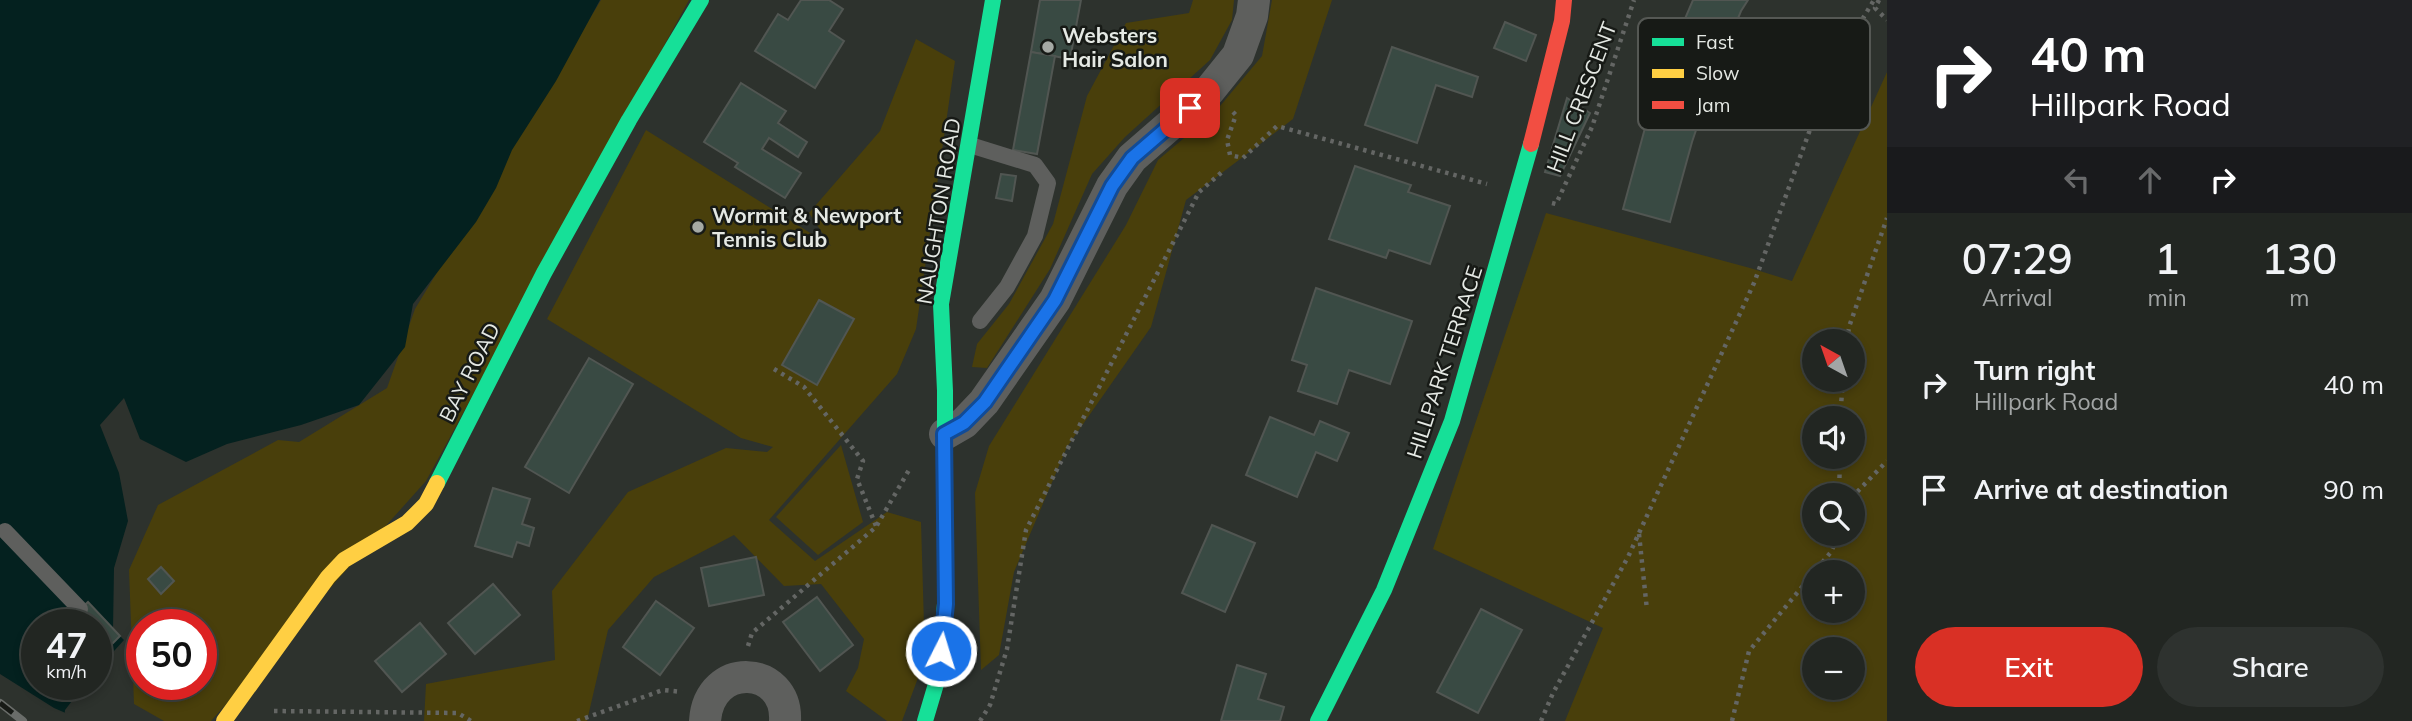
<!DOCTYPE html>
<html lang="en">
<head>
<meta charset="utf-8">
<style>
	:root { --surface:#222622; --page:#2e322f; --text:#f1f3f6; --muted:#a2a5a5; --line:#3f4340; --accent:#d93025 }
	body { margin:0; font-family:Mulish,sans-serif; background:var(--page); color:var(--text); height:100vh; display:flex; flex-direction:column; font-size:26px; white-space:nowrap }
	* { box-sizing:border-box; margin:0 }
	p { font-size:23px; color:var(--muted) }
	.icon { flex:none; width:38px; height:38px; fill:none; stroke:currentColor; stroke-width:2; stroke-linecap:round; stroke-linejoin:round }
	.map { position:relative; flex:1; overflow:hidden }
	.sheet { display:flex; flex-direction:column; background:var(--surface); width:525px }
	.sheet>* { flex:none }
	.top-card { background:#202124; color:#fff; overflow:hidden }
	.needle { width:46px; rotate:320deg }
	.controls { position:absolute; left:1802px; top:329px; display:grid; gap:14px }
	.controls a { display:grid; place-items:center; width:63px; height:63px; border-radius:50%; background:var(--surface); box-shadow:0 4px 10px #0003,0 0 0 2px var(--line); font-size:35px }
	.speed { position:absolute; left:21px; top:609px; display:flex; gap:14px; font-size:35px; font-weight:700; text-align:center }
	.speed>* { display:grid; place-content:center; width:91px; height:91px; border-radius:50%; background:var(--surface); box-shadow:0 4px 10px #0003,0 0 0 2px var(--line); line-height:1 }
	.speed small { font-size:18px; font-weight:400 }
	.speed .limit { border:10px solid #d22; background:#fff; color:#111 }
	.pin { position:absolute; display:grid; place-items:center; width:60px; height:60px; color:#fff; margin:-30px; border-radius:14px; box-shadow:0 4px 10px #0006 }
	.me { position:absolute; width:77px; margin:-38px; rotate:5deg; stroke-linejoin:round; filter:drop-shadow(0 0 5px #0008) }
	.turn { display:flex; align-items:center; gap:24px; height:147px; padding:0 28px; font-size:32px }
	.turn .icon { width:91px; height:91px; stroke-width:2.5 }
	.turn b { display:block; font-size:49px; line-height:60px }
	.lanes { display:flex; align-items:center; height:66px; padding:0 28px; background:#0003; justify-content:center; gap:35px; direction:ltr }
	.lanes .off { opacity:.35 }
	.eta { display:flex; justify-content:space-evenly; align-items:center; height:119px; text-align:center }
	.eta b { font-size:42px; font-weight:600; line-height:49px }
	.cta { display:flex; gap:14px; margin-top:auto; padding:14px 28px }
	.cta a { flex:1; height:80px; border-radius:42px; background:var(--accent); color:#fff; font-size:28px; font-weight:600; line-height:80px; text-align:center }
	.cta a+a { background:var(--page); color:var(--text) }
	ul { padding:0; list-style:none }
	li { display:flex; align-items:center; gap:21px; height:105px; padding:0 28px }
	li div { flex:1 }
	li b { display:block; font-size:26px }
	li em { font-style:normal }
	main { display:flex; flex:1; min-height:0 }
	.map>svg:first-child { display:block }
	.green { fill:#493f0b; fill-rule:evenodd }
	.water { fill:#04211f }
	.pier { fill:#2d322d }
	.building { fill:#394a43; stroke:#515652; stroke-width:2 }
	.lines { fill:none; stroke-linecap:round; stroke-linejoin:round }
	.path { stroke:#646664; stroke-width:4.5; stroke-dasharray:3.5 5; stroke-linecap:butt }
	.lane { stroke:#5e5f5d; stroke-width:16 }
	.street { stroke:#5e5f5d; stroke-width:32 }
	.fast { stroke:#16e098; stroke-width:16 }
	.slow { stroke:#ffcf43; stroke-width:16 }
	.jam { stroke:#f24e42; stroke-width:16 }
	.rail-casing { stroke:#6a6d6a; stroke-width:8 }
	.rail { stroke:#171a16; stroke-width:5; stroke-dasharray:16; stroke-linecap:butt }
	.route-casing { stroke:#114b97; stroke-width:18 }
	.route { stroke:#1a73e8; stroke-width:12 }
	.poi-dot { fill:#a5a9a4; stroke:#171a16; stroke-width:2.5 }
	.labels { text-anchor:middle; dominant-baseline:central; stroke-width:5; stroke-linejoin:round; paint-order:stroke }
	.poi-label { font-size:21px; font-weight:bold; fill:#e5e9e4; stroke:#171a16; text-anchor:start }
	.street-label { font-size:21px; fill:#e5e9e4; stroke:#171a16 }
	.key { fill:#171a16; stroke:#555854; stroke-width:2 }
	.key-label { font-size:19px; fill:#e5e9e4 }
</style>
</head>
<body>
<main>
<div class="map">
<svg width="1887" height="721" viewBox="0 0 1887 721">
	<rect width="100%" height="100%" fill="#2d322d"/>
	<g class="green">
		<path d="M601,0H689L426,481L211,721H164L134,704L129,570L158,505L278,440L299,442L387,388L415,309ZM142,625H201V684H142Z"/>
		<polygon points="1193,0 1234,0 1232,20 1210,60 1125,137 1092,174 1050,269 987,368 972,367 977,344 1009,304 1053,224 1087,96 1126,23 1189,13"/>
		<polygon points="1272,0 1332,0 1293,119 1186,200 1151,327 1067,447 1014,572 999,655 981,670 975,493 989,446 1126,225 1158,160 1215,112 1262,56"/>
		<polygon points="916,39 955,61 916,329 897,374 769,520 815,561 887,512 921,522 925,659 902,721 887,721 846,691 858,668 864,639 821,584 784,586 734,535 654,577 608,630 587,721 424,721 426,684 555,660 552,591 628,492 726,448 767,452 773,447 741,438 547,319 646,130 831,246 809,213 880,131"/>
		<path d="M1887,72V721H1565L1603,628L1433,549L1546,213L1750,268L1792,281ZM1853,341V380H1815V341ZM1853,418V457H1815V418ZM1853,495V534H1815V495ZM1853,572V611H1815V572ZM1853,649V688H1815V649Z"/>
		<polygon points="841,445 863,522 818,555 776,517"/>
	</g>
	<polygon class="water" points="0,0 600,0 556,81 512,150 496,188 476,222 413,304 405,347 359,405 301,425 227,444 186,462 140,439 124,398 100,425 119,473 128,521 114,568 113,629 124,640 96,671 96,625 37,625 37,684 85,684 65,710 64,721 0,721"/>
	<polygon class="pier" points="0,674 54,708 68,714 68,721 0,721"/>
	<g class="building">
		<polygon points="801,0 829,0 843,9 829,31 844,41 815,88 755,51 778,14 788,20"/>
		<polygon points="1040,0 1081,0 1070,59 1031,52"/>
		<polygon points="1693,0 1748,0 1741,11 1715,74 1692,142 1670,222 1623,209 1645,128 1669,56"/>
		<polygon points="1505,22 1536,35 1526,61 1494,48"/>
		<polygon points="1392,47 1478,77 1472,97 1436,85 1417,143 1365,125"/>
		<polygon points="1031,52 1055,56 1037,154 1013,150"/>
		<polygon points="741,83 786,111 778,123 807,142 798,157 769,138 762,149 801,173 785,198 735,167 738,163 704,142"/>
		<polygon points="1567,98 1590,113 1560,176 1545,172"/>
		<polygon points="1355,166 1411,185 1408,192 1450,206 1430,264 1389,250 1386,258 1329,239"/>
		<polygon points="1001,174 1016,176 1012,201 996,198"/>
		<polygon points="1316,288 1412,321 1390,384 1349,370 1337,404 1298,391 1307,365 1292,360"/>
		<polygon points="819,300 854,319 817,385 782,365"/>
		<polygon points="589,358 633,384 569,493 525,467"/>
		<polygon points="1270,417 1314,435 1320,421 1349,433 1337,461 1316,452 1297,497 1246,475"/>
		<polygon points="493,488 530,499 522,524 534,528 529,546 517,542 512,557 475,546"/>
		<polygon points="1212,525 1255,543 1225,612 1182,593"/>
		<polygon points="756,557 764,595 709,606 701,568"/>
		<polygon points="161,567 174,581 161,594 148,579"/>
		<polygon points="493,584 520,615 475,654 448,623"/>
		<polygon points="817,597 853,645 820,671 783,622"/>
		<polygon points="656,601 694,628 660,675 623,647"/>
		<polygon points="88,602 120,636 106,650 96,639 96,625 83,625 74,615"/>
		<polygon points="1481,609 1522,630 1478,713 1437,692"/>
		<polygon points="420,623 446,654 402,692 375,661"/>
		<polygon points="1237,665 1266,674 1258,699 1284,707 1280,721 1221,721"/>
	</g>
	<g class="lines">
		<g class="path">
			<polyline points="1879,0 1875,8 1887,20"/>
			<polyline points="1233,112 1236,115 1227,140 1230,155 1243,158 1277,126 1487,184"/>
			<polyline points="1552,203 1556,204 1592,127 1634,0"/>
			<polyline points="1847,341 1849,327 1887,218"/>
			<polyline points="774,369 804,387 863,461 857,479 876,526"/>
			<polyline points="1840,418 1843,380"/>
			<polyline points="1839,495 1840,457"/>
			<polyline points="1853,499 1856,493 1887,461"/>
			<polyline points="1639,534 1647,610"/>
			<polyline points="748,646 752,633 876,527 909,470"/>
			<polyline points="274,711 458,713 471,721"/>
			<polyline points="577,721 663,690 682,692"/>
			<polyline points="980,721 990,705 1007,649 1026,530 1199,192 1222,172"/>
			<polyline points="1541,721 1553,693 1628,557 1754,283 1819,105 1839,58 1874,0"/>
			<polyline points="1732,721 1749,651 1831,552 1839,534"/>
		</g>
		<g class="lane">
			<polyline points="970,145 1035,165 1048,183 1035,236 1007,287 980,321"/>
			<polyline points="5,531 80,609"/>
		</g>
		<g class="street">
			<polyline points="945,434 964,423 984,402 1055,300 1112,186 1132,158 1209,91 1238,55 1252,16 1254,0"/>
			<path d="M705,721C709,660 788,665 785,721"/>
		</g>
		<g class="fast">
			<polyline points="437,483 544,273 629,120 701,0"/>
			<polyline points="925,721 939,674 945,604 945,391 941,304 993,0"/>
			<polyline points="1318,721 1384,590 1452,421 1531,144"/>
		</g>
		<polyline class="slow" points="224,721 328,577 344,560 407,523 426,504 437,483"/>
		<polyline class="jam" points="1531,144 1562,21 1564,0"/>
		<g class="rail-casing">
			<polyline id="rail" points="0,703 23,721"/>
		</g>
		<use href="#rail" class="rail"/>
	</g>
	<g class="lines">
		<g class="route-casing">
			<polyline id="route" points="941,651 946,604 944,434 964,423 985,402 1055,300 1112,186 1132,158 1190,108"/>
		</g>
		<use href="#route" class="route"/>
	</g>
	<g class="poi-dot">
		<circle cx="1048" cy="47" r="7"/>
		<circle cx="698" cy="227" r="7"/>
	</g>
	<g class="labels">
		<g class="poi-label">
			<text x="1062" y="35">Websters<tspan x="1062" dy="24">Hair Salon</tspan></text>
			<text x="712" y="215">Wormit &amp; Newport<tspan x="712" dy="24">Tennis Club</tspan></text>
		</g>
		<g class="street-label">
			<text transform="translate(1581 97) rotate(-69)">HILL CRESCENT</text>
			<text transform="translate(938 211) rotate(-81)">NAUGHTON ROAD</text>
			<text transform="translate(1444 362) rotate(-72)">HILLPARK TERRACE</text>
			<text transform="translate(469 372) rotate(-63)">BAY ROAD</text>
		</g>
	</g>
	<rect x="1638" y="18" width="232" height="112" rx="10" class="key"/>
	<rect x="1652" y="38" width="32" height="8" fill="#16e098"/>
	<rect x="1652" y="69" width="32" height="9" fill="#ffcf43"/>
	<rect x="1652" y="101" width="32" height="8" fill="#f24e42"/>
	<g class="key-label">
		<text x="1696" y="49">Fast</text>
		<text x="1696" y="80">Slow</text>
		<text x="1696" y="112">Jam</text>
	</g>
</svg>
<div class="controls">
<a><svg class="needle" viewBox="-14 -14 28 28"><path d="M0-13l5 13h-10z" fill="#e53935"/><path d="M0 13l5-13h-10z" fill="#a2a5a5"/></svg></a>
<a><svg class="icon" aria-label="sound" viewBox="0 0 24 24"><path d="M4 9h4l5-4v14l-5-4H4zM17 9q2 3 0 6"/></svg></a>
<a><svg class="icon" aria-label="search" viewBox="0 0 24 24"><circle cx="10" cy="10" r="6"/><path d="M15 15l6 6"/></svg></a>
<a>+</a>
<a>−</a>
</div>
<div class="speed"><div>47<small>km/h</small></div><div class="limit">50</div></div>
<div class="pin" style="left:1190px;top:108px;background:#d93025"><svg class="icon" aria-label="arrive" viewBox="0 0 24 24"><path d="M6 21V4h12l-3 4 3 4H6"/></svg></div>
<svg class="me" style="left:941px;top:651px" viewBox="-20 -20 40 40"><circle r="17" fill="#1a73e8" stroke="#fff" stroke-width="3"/><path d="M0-11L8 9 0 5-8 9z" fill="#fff"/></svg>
</div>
<section class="sheet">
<div class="top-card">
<div class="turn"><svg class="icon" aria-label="right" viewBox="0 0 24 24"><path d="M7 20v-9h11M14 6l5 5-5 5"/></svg><div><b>40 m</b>Hillpark Road</div></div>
<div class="lanes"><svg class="icon off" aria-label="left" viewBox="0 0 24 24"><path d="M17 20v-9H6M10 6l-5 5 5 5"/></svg><svg class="icon off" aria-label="ahead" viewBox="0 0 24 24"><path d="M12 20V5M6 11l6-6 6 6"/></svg><svg class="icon" aria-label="right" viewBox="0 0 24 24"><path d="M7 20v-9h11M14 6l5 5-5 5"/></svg></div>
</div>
<div class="eta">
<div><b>07:29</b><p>Arrival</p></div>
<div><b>1</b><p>min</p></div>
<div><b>130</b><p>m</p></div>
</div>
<ul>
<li><svg class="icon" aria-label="right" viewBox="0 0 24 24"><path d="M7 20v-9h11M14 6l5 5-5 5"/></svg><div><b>Turn right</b><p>Hillpark Road</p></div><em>40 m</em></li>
<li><svg class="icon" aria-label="arrive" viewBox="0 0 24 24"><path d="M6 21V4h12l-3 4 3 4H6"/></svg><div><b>Arrive at destination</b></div><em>90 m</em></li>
</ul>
<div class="cta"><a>Exit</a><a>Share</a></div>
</section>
</main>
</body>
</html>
